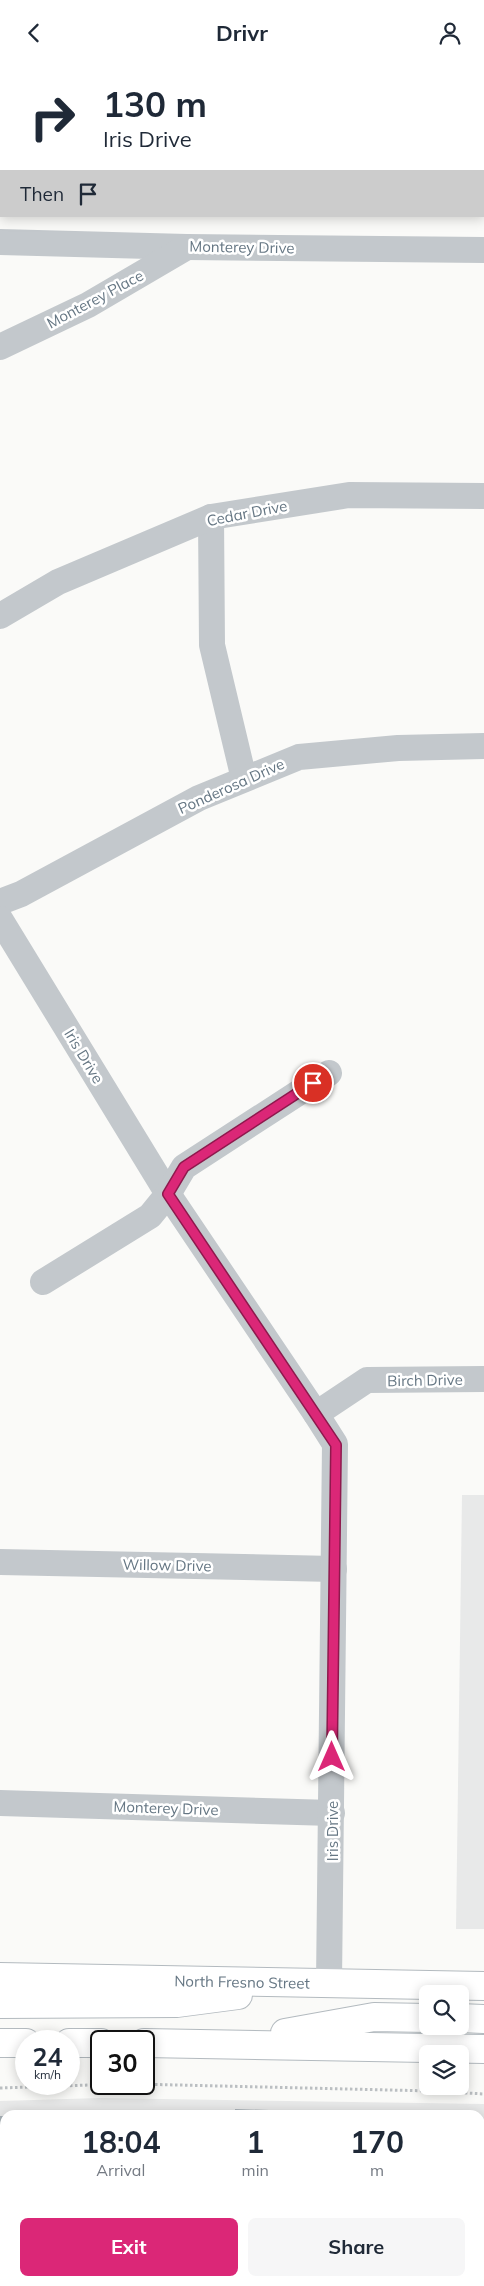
<!DOCTYPE html>
<html lang="en">
<head>
<meta charset="utf-8">
<style>
	:root { --surface:#fff; --page:#f6f6f7; --text:#1f2937; --muted:#747a83; --accent:#db2777 }
	body { margin:0; font-family:Mulish,sans-serif; background:var(--page); color:var(--text); height:100vh; display:flex; flex-direction:column; font-size:19px; white-space:nowrap }
	* { box-sizing:border-box; margin:0 }
	p { font-size:16px; color:var(--muted) }
	.icon { flex:none; width:28px; height:28px; fill:none; stroke:currentColor; stroke-width:2; stroke-linecap:round; stroke-linejoin:round }
	.map { position:relative; flex:1; overflow:hidden }
	.drawer { position:absolute; left:0px; top:2045px; width:485px; height:176px; display:flex; flex-direction:column; background:var(--surface); border-radius:15px 15px 0 0; box-shadow:0 2px 12px #0003 }
	.drawer>* { flex:none }
	.hud { position:absolute; left:0px; top:0px; width:485px; height:152px; box-shadow:0 2px 12px #0003; background:#fff; color:var(--text); overflow:hidden }
	.fabs { position:absolute; left:419px; top:1920px; display:grid; gap:10px }
	.fabs a { display:grid; place-items:center; width:50px; height:50px; border-radius:8px; background:var(--surface); box-shadow:0 2px 12px #0003; font-size:25px }
	.speed { position:absolute; left:15px; top:1965px; display:flex; gap:10px; font-size:25px; font-weight:700; text-align:center }
	.speed>* { display:grid; place-content:center; width:65px; height:65px; border-radius:50%; background:var(--surface); box-shadow:0 2px 12px #0003; line-height:1 }
	.speed small { font-size:12px; font-weight:400 }
	.speed .limit { border:2px solid #111; border-radius:8px; background:#fff; color:#111 }
	.pin { position:absolute; display:grid; place-items:center; width:42px; height:42px; color:#fff; margin:-21px; border:2px solid #fff; border-radius:50%; box-shadow:0 1px 5px #0007 }
	.me { position:absolute; width:55px; margin:-28px; rotate:0deg; stroke-linejoin:round; filter:drop-shadow(0 0 4px #0008) }
	.turn { display:flex; align-items:center; gap:18px; height:105px; padding:0 20px; font-size:22px }
	.turn .icon { width:65px; height:65px; stroke-width:2.5 }
	.turn b { display:block; font-size:35px; line-height:42px }
	.then { display:flex; align-items:center; height:48px; padding:0 20px; background:#0003; gap:10px; font-size:19px }
	.eta { display:flex; justify-content:space-evenly; align-items:center; height:85px; text-align:center }
	.eta b { font-size:30px; font-weight:700; line-height:35px }
	.primary-button { display:flex; gap:10px; margin-top:auto; padding:10px 20px }
	.primary-button a { flex:1; height:58px; border-radius:8px; background:var(--accent); color:#fff; font-size:20px; font-weight:700; line-height:58px; text-align:center }
	.primary-button a+a { background:var(--page); color:var(--text) }
	header { display:flex; justify-content:space-between; align-items:center; height:65px; padding:0 20px; background:var(--surface); font-size:22px; font-weight:700 }
	.map>svg:first-child { display:block }
	.built { fill:#e8e9e9; fill-rule:evenodd }
	.building { fill:#aab3b9 }
	.lines { fill:none; stroke-linecap:round; stroke-linejoin:round }
	.secondary-casing { stroke:#b3babf; stroke-width:30 }
	.path { stroke:#bbbfc2; stroke-width:3; stroke-dasharray:2.5 2.5; stroke-linecap:butt }
	.lane { stroke:#c3c8cc; stroke-width:12 }
	.street { stroke:#c3c8cc; stroke-width:26 }
	.secondary { stroke:#fff; stroke-width:28 }
	.route-casing { stroke:#8e194d; stroke-width:12 }
	.route { stroke:#db2777; stroke-width:9 }
	.labels { text-anchor:middle; dominant-baseline:central; stroke-width:5; stroke-linejoin:round; paint-order:stroke }
	.street-label { font-size:15px; fill:#657683; stroke:#fff }
</style>
</head>
<body>
<header><svg class="icon" aria-label="back" viewBox="0 0 24 24"><path d="M15 5l-7 7 7 7"/></svg>Drivr<svg class="icon" aria-label="person" viewBox="0 0 24 24"><circle cx="12" cy="8" r="4"/><path d="M4 21q1-7 8-7t8 7"/></svg></header>
<div class="map">
<svg width="484" height="2221" viewBox="0 0 484 2221">
	<rect width="100%" height="100%" fill="#fafaf8"/>
	<g class="built">
		<polygon points="462,1430 484,1430 484,1864 456,1864"/>
		<path d="M100,2033L484,2039V2221H0V2036ZM5,2050H480V2216H5Z"/>
	</g>
	<g class="building">
		<polygon points="235,2044 361,2048 361,2050 235,2050"/>
		<polygon points="0,2051 5,2051 5,2167 0,2168"/>
	</g>
	<g class="lines">
		<g class="secondary-casing">
			<g id="secondary">
				<polyline points="0,1912 484,1921"/>
				<polyline points="0,1939 177,1938 238,1930"/>
				<polyline points="460,1953 484,1954"/>
				<polyline points="285,1968 374,1952 428,1953"/>
				<polyline points="0,1978 26,1978"/>
				<polyline points="69,1978 101,1978"/>
				<polyline points="144,1978 484,1984"/>
			</g>
		</g>
		<g class="path">
			<polyline points="135,2019 432,2026 484,2029"/>
			<polyline points="0,2023 120,2019"/>
		</g>
		<polyline class="lane" points="323,1 323,0"/>
		<g class="street">
			<polyline points="218,1 218,0"/>
			<polyline points="0,17 1,17"/>
			<polyline points="0,177 187,182 484,185"/>
			<polyline points="0,282 88,240 187,182"/>
			<polyline points="211,452 212,580 244,714"/>
			<polyline points="0,551 58,517 211,452 349,430 484,431"/>
			<polyline points="0,837 21,829 199,733 299,692 398,683 484,681"/>
			<polyline points="0,854 168,1129 316,1349"/>
			<polyline points="43,1217 150,1151 168,1129 184,1102 329,1008"/>
			<polyline points="0,1497 334,1504"/>
			<polyline points="0,1738 332,1748"/>
			<polyline points="329,1918 335,1379 316,1349 367,1315 484,1314"/>
		</g>
		<use href="#secondary" class="secondary"/>
	</g>
	<g class="lines">
		<g class="route-casing">
			<polyline id="route" points="313,1018 184,1102 168,1129 336,1380 332,1692"/>
		</g>
		<use href="#route" class="route"/>
	</g>
	<g class="labels">
		<g class="street-label">
			<text transform="translate(242 182) rotate(1)">Monterey Drive</text>
			<text transform="translate(95 234) rotate(-28)">Monterey Place</text>
			<text transform="translate(247 448) rotate(-11)">Cedar Drive</text>
			<text transform="translate(231 721) rotate(-24)">Ponderosa Drive</text>
			<text transform="translate(84 991) rotate(59)">Iris Drive</text>
			<text transform="translate(425 1315) rotate(-1)">Birch Drive</text>
			<text transform="translate(167 1500) rotate(1)">Willow Drive</text>
			<text transform="translate(166 1743) rotate(2)">Monterey Drive</text>
			<text transform="translate(332 1766) rotate(-90)">Iris Drive</text>
			<text transform="translate(242 1917) rotate(1)">North Fresno Street</text>
		</g>
	</g>
</svg>
<div class="fabs">
<a><svg class="icon" aria-label="search" viewBox="0 0 24 24"><circle cx="10" cy="10" r="6"/><path d="M15 15l6 6"/></svg></a>
<a><svg class="icon" aria-label="layers" viewBox="0 0 24 24"><path d="M12 4l9 5-9 5-9-5zM3 14l9 5 9-5"/></svg></a>
</div>
<div class="speed"><div>24<small>km/h</small></div><div class="limit">30</div></div>
<div class="pin" style="left:313px;top:1018px;background:#d93025"><svg class="icon" aria-label="arrive" viewBox="0 0 24 24"><path d="M6 21V4h12l-3 4 3 4H6"/></svg></div>
<svg class="me" style="left:332px;top:1692px" viewBox="-20 -20 40 40"><path d="M0-17L14 15 0 8-14 15z" fill="#db2777" stroke="#fff" stroke-width="4"/></svg>
<div class="hud">
<div class="turn"><svg class="icon" aria-label="right" viewBox="0 0 24 24"><path d="M7 20v-9h11M14 6l5 5-5 5"/></svg><div><b>130 m</b>Iris Drive</div></div>
<div class="then">Then<svg class="icon" aria-label="arrive" viewBox="0 0 24 24"><path d="M6 21V4h12l-3 4 3 4H6"/></svg></div>
</div>
<section class="drawer">
<div class="eta">
<div><b>18:04</b><p>Arrival</p></div>
<div><b>1</b><p>min</p></div>
<div><b>170</b><p>m</p></div>
</div>
<div class="primary-button"><a>Exit</a><a>Share</a></div>
</section>
</div>
</body>
</html>
